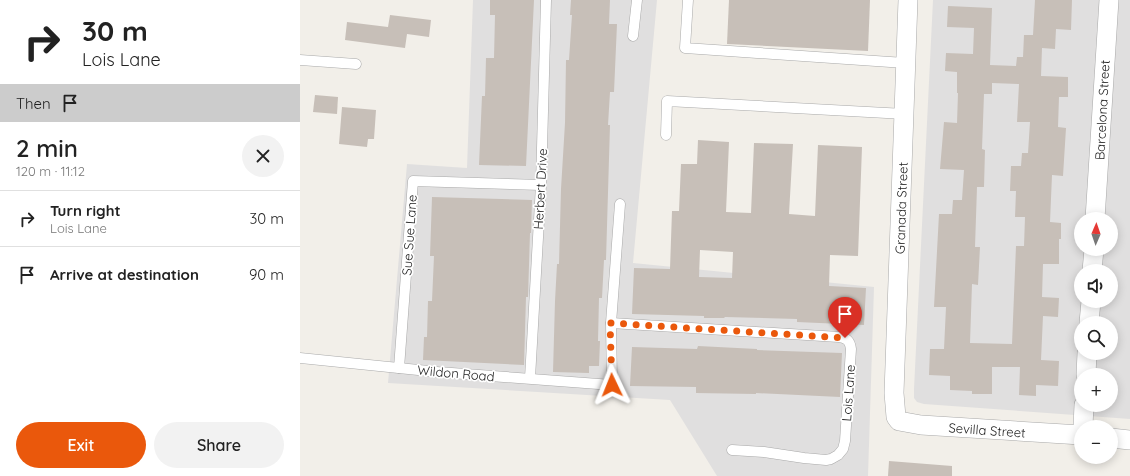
<!DOCTYPE html>
<html lang="en">
<head>
<meta charset="utf-8">
<style>
	:root { --surface:#fff; --page:#f2f2f2; --text:#222; --muted:#767676; --line:#e0e0e0; --accent:#ea580c }
	body { margin:0; font-family:Quicksand,sans-serif; background:var(--page); color:var(--text); height:100vh; display:flex; flex-direction:column; font-size:15px; white-space:nowrap }
	* { box-sizing:border-box; margin:0 }
	p { font-size:13px; color:var(--muted) }
	.icon { flex:none; width:22px; height:22px; fill:none; stroke:currentColor; stroke-width:2; stroke-linecap:round; stroke-linejoin:round }
	.map { position:relative; flex:1; overflow:hidden }
	.side { display:flex; flex-direction:column; background:var(--surface); width:300px }
	.side>* { flex:none }
	.banner { background:#fff; color:var(--text); overflow:hidden }
	.needle { width:26px; rotate:2deg }
	.fabs { position:absolute; left:774px; top:212px; display:grid; gap:8px }
	.fabs a { display:grid; place-items:center; width:44px; height:44px; border-radius:50%; background:var(--surface); box-shadow:0 2px 10px #0003; font-size:20px }
	.pin { position:absolute; display:grid; place-items:center; width:34px; height:34px; color:#fff; margin:-41px -17px; border-radius:50% 50% 50% 0; rotate:-45deg; box-shadow:0 0 4px #0007 }
	.pin .icon { rotate:45deg }
	.me { position:absolute; width:44px; margin:-22px; rotate:358deg; stroke-linejoin:round; filter:drop-shadow(0 0 3px #0008) }
	.turn { display:flex; align-items:center; gap:14px; height:84px; padding:0 16px; font-size:18px }
	.turn .icon { width:52px; height:52px; stroke-width:2.5 }
	.turn b { display:block; font-size:28px; line-height:34px }
	.then { display:flex; align-items:center; height:38px; padding:0 16px; background:#0003; gap:8px; font-size:15px }
	.round { display:grid; place-items:center; flex:none; width:42px; height:42px; border-radius:21px; background:var(--page) }
	.summary { display:flex; align-items:center; justify-content:space-between; height:68px; padding:0 16px }
	h1 { font-size:24px; font-weight:600; line-height:30px }
	.cta { display:flex; gap:8px; margin-top:auto; padding:8px 16px }
	.cta a { flex:1; height:46px; border-radius:24px; background:var(--accent); color:#fff; font-size:16px; font-weight:600; line-height:46px; text-align:center }
	.cta a+a { background:var(--page); color:var(--text) }
	ul { padding:0; list-style:none }
	li { display:flex; align-items:center; gap:12px; height:56px; padding:0 16px; border-top:1px solid var(--line) }
	li div { flex:1 }
	li b { display:block; font-size:15px }
	li em { font-style:normal }
	main { display:flex; flex:1; min-height:0 }
	.map>svg:first-child { display:block }
	.residential { fill:#e0dfdf; fill-rule:evenodd }
	.building { fill:#c7bfb8; fill-rule:evenodd }
	.lines { fill:none; stroke-linecap:round; stroke-linejoin:round }
	.service-casing { stroke:#a9a9a9; stroke-width:11 }
	.minor-casing { stroke:#a9a9a9; stroke-width:20 }
	.service { stroke:#fff; stroke-width:10 }
	.minor { stroke:#fff; stroke-width:19 }
	.route { stroke:#ea580c; stroke-width:7; stroke-dasharray:0 12.6 }
	.labels { text-anchor:middle; dominant-baseline:central; stroke-width:3.5; stroke-linejoin:round; paint-order:stroke }
	.street-label { font-size:13px; fill:#222; stroke:#fff }
</style>
</head>
<body>
<main>
<section class="side">
<div class="banner">
<div class="turn"><svg class="icon" aria-label="right" viewBox="0 0 24 24"><path d="M7 20v-9h11M14 6l5 5-5 5"/></svg><div><b>30 m</b>Lois Lane</div></div>
<div class="then">Then<svg class="icon" aria-label="arrive" viewBox="0 0 24 24"><path d="M6 21V4h12l-3 4 3 4H6"/></svg></div>
</div>
<div class="summary"><div><h1>2 min</h1><p>120 m · 11:12</p></div><a class="round"><svg class="icon" aria-label="close" viewBox="0 0 24 24"><path d="M6 6l12 12M18 6L6 18"/></svg></a></div>
<ul>
<li><svg class="icon" aria-label="right" viewBox="0 0 24 24"><path d="M7 20v-9h11M14 6l5 5-5 5"/></svg><div><b>Turn right</b><p>Lois Lane</p></div><em>30 m</em></li>
<li><svg class="icon" aria-label="arrive" viewBox="0 0 24 24"><path d="M6 21V4h12l-3 4 3 4H6"/></svg><div><b>Arrive at destination</b></div><em>90 m</em></li>
</ul>
<div class="cta"><a>Exit</a><a>Share</a></div>
</section>
<div class="map">
<svg width="830" height="476" viewBox="0 0 830 476">
	<rect width="100%" height="100%" fill="#f2efe9"/>
	<g class="residential">
		<polygon points="173,0 357,0 333,263 574,287 568,476 417,476 370,400 88,383 107,164 167,168"/>
		<path d="M633,0H830V419L624,404L617,402L614,398V389ZM781,219H811V249H781ZM781,271H811V301H781ZM781,323H811V353H781ZM781,375H811V405H781Z"/>
	</g>
	<g class="building">
		<polygon points="190,0 234,0 226,166 179,165 182,96 185,96 186,58 194,58 195,15 190,15"/>
		<polygon points="271,0 310,0 309,24 317,24 314,92 310,92 308,125 310,125 306,260 304,260 302,298 299,298 298,341 300,341 299,366 289,366 289,373 253,372 255,301 257,264 259,264 261,189 265,123 266,60 269,60 272,15 270,15"/>
		<polygon points="429,0 570,0 568,51 427,44"/>
		<path d="M735,0H772L771,30L756,29L755,49L742,48L741,76L768,77V97H759L758,127L766,128L763,176L752,175L750,222L761,223V239H759V264H743L742,297L759,298L758,317L743,316L741,360L759,361L758,386L736,385V396L719,395L720,367H692V394H672V391L650,390V376L629,375L630,349H644L646,307H634L639,214H652L653,200H662L664,170L640,169L644,122L657,123L658,93H657V72L645,71L646,53L673,54L674,28L647,27L648,6L692,8L690,65L716,66L717,57H723L724,35H733ZM692,83L719,84L717,122H730L728,153H722L721,166H711L710,191H716L715,217H725L724,246H716L712,344L670,343L672,284L678,285L680,247H675L677,187H684L685,150L682,149L684,94H692Z"/>
		<polygon points="90,15 131,20 129,37 107,34 105,48 45,40 47,22 88,27"/>
		<polygon points="15,95 38,97 37,114 13,112"/>
		<polygon points="42,107 76,110 74,139 68,139 67,147 39,144"/>
		<path d="M398,140L429,142L426,212L451,213L454,143L493,144L489,214L515,216L518,145L562,147L558,256L530,255L529,286L566,288L564,325L497,322V319L425,317L424,318H404V316L332,314L334,268L370,269L372,211H379L381,164H397ZM400,250L433,252L432,278L399,277Z"/>
		<polygon points="132,197 232,200 231,233 230,233 228,297 226,297 224,365 123,360 124,337 127,337 128,301 132,301 134,256 130,256"/>
		<polygon points="398,346 457,349 457,350 542,353 540,397 456,393 456,394 396,393 396,387 330,386 332,347 397,349"/>
		<polygon points="589,461 652,466 652,476 588,476"/>
	</g>
	<g class="lines">
		<g class="service-casing">
			<g id="service">
				<polyline points="388,0 385,48 605,63"/>
				<polyline points="333,36 337,0"/>
				<polyline points="0,60 56,64"/>
				<polyline points="366,135 367,101 605,114"/>
				<path d="M311,323L539,337C547,338 550,341 551,349L545,441L543,449L538,455L531,459L526,460L504,458L464,452L432,450"/>
				<polyline points="0,358 138,372 312,385 311,323 320,204"/>
				<polyline points="99,368 113,181 241,185"/>
				<polyline points="230,378 241,185 246,0"/>
			</g>
		</g>
		<g class="minor-casing">
			<g id="minor">
				<polyline points="608,0 594,393 596,417 599,421 621,425 781,435"/>
				<polyline points="795,219 809,0"/>
				<polyline points="792,271 794,249"/>
				<polyline points="789,323 791,301"/>
				<polyline points="786,375 787,353"/>
				<polyline points="783,427 784,405"/>
				<polyline points="811,438 830,440"/>
			</g>
		</g>
		<use href="#service" class="service"/>
		<use href="#minor" class="minor"/>
	</g>
	<g class="lines">
		<polyline class="route" points="312,385 310,323 545,338"/>
	</g>
	<g class="labels">
		<g class="street-label">
			<text transform="translate(802 110) rotate(-87)">Barcelona Street</text>
			<text transform="translate(240 189) rotate(-87)">Herbert Drive</text>
			<text transform="translate(601 208) rotate(-88)">Granada Street</text>
			<text transform="translate(109 235) rotate(-86)">Sue Sue Lane</text>
			<text transform="translate(156 373) rotate(5)">Wildon Road</text>
			<text transform="translate(548 393) rotate(-86)">Lois Lane</text>
			<text transform="translate(687 430) rotate(4)">Sevilla Street</text>
		</g>
	</g>
</svg>
<div class="fabs">
<a><svg class="needle" viewBox="-14 -14 28 28"><path d="M0-13l5 13h-10z" fill="#e53935"/><path d="M0 13l5-13h-10z" fill="#767676"/></svg></a>
<a><svg class="icon" aria-label="sound" viewBox="0 0 24 24"><path d="M4 9h4l5-4v14l-5-4H4zM17 9q2 3 0 6"/></svg></a>
<a><svg class="icon" aria-label="search" viewBox="0 0 24 24"><circle cx="10" cy="10" r="6"/><path d="M15 15l6 6"/></svg></a>
<a>+</a>
<a>−</a>
</div>
<div class="pin" style="left:545px;top:338px;background:#d93025"><svg class="icon" aria-label="arrive" viewBox="0 0 24 24"><path d="M6 21V4h12l-3 4 3 4H6"/></svg></div>
<svg class="me" style="left:312px;top:385px" viewBox="-20 -20 40 40"><path d="M0-17L14 15 0 8-14 15z" fill="#ea580c" stroke="#fff" stroke-width="4"/></svg>
</div>
</main>
</body>
</html>
